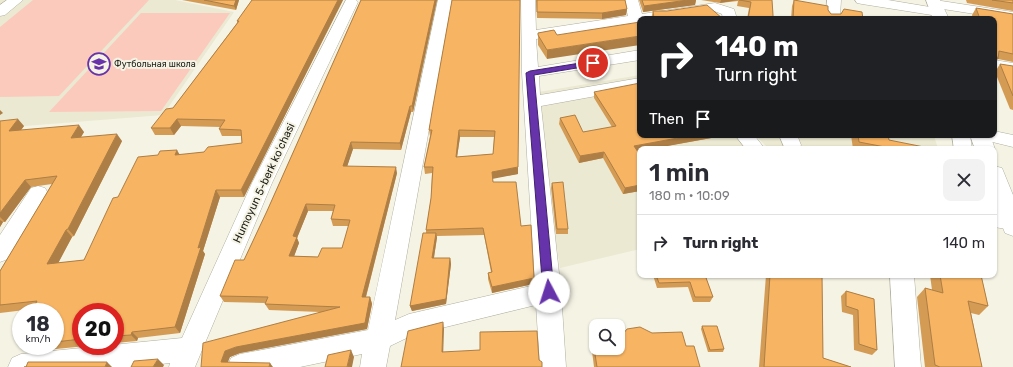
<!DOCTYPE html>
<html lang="en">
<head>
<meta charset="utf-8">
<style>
	:root { --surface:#fff; --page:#f2f2f3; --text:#2b2b33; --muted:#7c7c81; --line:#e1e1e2 }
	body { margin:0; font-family:Rubik,sans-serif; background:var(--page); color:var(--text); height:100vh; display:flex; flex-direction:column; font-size:15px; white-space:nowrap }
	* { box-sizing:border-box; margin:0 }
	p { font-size:13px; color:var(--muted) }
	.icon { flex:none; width:22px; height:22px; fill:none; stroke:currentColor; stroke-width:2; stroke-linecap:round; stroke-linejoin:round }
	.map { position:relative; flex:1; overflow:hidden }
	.details { position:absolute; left:637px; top:146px; width:360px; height:132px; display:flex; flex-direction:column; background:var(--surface); border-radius:8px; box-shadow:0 1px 3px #0004 }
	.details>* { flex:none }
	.banner { position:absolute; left:637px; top:16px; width:360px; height:122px; border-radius:8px; box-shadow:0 1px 3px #0004; background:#202124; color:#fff; overflow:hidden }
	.fabs { position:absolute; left:589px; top:319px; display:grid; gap:8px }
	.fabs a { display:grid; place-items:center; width:36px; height:36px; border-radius:8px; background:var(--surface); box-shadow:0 1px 3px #0004; font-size:20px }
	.speed { position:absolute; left:12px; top:303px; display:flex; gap:8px; font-size:20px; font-weight:700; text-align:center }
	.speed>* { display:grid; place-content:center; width:52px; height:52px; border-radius:50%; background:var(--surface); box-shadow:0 1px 3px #0004; line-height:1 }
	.speed small { font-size:10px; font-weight:400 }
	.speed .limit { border:6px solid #d22; background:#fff; color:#111 }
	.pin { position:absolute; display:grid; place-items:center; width:34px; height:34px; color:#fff; margin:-17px; border:2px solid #fff; border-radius:50%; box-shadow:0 1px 4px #0007 }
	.me { position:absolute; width:44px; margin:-22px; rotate:355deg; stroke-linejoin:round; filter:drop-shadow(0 0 3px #0008) }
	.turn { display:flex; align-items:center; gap:14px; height:84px; padding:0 12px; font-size:18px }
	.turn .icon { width:52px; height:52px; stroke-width:2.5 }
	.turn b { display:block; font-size:28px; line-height:34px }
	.then { display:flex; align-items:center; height:38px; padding:0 12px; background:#0003; gap:8px; font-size:15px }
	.round { display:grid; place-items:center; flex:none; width:42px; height:42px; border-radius:8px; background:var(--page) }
	.head { display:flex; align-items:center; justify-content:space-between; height:68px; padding:0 12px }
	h1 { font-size:24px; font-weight:600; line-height:30px }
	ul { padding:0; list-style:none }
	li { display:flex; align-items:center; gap:12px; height:56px; padding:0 12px; border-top:1px solid var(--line) }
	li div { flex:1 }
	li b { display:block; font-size:15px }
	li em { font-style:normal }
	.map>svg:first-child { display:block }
	.built { fill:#ebe9d2 }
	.green { fill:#fbcabc }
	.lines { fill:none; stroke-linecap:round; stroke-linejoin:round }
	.minor-casing { stroke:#b0afa0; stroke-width:1 }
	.major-casing { stroke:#b0afa0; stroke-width:1 }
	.minor { fill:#fff; fill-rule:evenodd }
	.major { fill:#fff; fill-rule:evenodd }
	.wall { fill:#d49b55; fill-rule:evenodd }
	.shaded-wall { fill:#ad7e45 }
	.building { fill:#f7b463; stroke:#ad7e45; fill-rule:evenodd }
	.route { fill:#63a; stroke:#42216e }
	.labels { text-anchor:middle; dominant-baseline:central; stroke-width:4; stroke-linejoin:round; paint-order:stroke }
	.far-poi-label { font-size:9px; fill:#21211b; stroke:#f5f3e4; text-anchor:start }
	.street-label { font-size:11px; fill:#21211b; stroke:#f5f3e4 }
</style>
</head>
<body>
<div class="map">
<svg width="1013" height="367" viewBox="0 0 1013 367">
	<rect width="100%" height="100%" fill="#f5f3e4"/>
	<g class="built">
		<polygon points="0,0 175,0 234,12 163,115 0,128"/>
		<polygon points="640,75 640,135 740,135 752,149 640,149 640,249 560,268 533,93"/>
		<polygon points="755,135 934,135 938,149 769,149"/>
	</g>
	<g class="green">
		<polygon points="33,0 149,0 59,96 0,97 0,27"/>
		<polygon points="141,13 230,13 161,111 49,112"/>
	</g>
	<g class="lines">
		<g class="minor-casing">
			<g id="minor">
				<polygon points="7,0 23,0 5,15 0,16 0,5"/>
				<polygon points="346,0 356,0 358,2 272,183 195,367 169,367 170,363 134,367 8,367 12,358 21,354 182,338 252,183"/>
				<polygon points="438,0 452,0 395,320 409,314 535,285 522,73 521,0 535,0 536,30 628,16 624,0 638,0 642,14 715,3 734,9 737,19 723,19 722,14 714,11 665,19 640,19 640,23 636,24 536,39 538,67 640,50 640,60 539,76 540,95 640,78 640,88 541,106 561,292 566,367 540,367 536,305 413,335 390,346 386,367 360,367 362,354 300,367 227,367 231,358 240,354 368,330"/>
				<polygon points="827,0 841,0 840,16 838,19 828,19 826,16"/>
				<polygon points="855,0 888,0 930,7 928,4 930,1 935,0 1013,12 1013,20 943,9 945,12 943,15 938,16 862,4 857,3"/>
				<polygon points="994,60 1013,63 1013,73 994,70"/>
				<polygon points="994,131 1013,135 1013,147 980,139 977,135 994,135"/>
				<polygon points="735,135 754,135 765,149 746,149"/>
				<polygon points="779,135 797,135 801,145 799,149 785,149"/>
				<polygon points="952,135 970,135 972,149 954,149"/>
				<polygon points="38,186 45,188 48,193 8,259 0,262 0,235 31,188"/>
				<polygon points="994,211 1013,216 1013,230 994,227"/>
				<polygon points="890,275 914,275 921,367 895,367"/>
			</g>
		</g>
		<g class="major-casing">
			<g id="major">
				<polygon points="926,0 940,0 949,19 933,19"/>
				<polygon points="970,135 990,135 995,149 994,151 994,149 975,149"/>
				<polygon points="994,166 1002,168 1013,195 1013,236 1005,233 994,205"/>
			</g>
		</g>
		<use href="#minor" class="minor"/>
		<use href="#major" class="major"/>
	</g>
	<g class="wall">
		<polygon points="182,0 239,0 236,10"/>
		<polygon points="252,0 343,0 244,197 220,197 203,251 205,254 180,333 138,338 137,341 115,343 115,312 81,312 81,346 86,346 46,350 41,346 55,346 55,312 33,309 0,313 0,271 52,184 31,187 5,222 3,222 0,227 0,121 24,126 21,130 84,132 81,137 122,141 74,236 72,237 58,263 84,260 118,197 180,155 204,152 242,143 241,136 222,136 219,129 220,127 181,126 174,135 155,135 151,128 173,108 237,23 237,21"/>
		<path d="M361,0H437L413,112H411L401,150L353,149L347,166L397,173L366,297H370L372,304L367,329L240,353L230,357L201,367L320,312L269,310L265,304L266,303L224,302L220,296L244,260L267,211ZM308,211H333L331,219L333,226H349L342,248L318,257L294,256L299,243L297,238Z"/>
		<path d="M452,0L518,174L492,178L493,182L521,226L533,284L492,293L488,279V273L491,272L484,235L437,236L434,258H450L451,264L446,304L412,311L410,306L426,233V230L431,198L432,173L425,174L424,167L430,136L429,130ZM460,137H494L493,154L457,157Z"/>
		<polygon points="536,0 625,0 627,9 626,15 602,19 537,18"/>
		<polygon points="639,0 696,0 695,5 643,12"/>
		<polygon points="701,0 772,0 773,19 747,19 749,8 737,6 738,1 720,3"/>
		<polygon points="794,0 828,10 831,14 863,19 791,19 792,6"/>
		<polygon points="966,0 1013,0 1013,11 967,3"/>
		<polygon points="976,8 1013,14 1013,62 998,59 994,64 994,19 973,19 972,15"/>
		<polygon points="653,11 723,19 651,19"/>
		<polygon points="554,30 547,59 538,45 538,33"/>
		<polygon points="1000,64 1013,66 1013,110 1010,109 995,72"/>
		<polygon points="594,92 640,135 728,135 638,151 640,155 640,191 623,194 603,158 579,163 559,124 560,118 583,132 612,127 594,98"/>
		<polygon points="851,135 888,135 889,140 925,149 853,149"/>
		<polygon points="552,183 568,229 568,234 556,234 551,188"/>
		<polygon points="653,275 705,275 713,297 710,302 693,302 688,287 657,288"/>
		<polygon points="766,275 822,275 823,358 851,367 759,367"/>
		<polygon points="930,275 981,275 988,306 979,315 971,313 982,367 925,367 917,297 925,288 932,290"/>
		<polygon points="846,291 874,299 877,350 872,355 854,350 853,315 842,312 841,296"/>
		<polygon points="702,326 724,349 723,352 708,352 701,329"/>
		<polygon points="652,333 686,346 700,367 594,367 591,343 592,335"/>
	</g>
	<g class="shaded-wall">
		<polygon points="236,0 239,0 236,10 234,6"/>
		<polygon points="338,0 343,0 244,197 241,190"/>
		<polygon points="435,0 437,0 413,112 412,106"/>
		<polygon points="688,0 696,0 695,5 643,12 644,6"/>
		<polygon points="721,0 738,0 720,3"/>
		<polygon points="627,9 626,15 602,19 602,13"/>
		<polygon points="640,36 640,45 547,59 547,50"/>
		<polygon points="410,106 411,112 401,150 400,143"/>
		<polygon points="0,110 3,113 0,115"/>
		<polygon points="18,119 24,126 15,138 9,131"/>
		<polygon points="177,119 181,126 174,135 170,128"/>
		<polygon points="79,125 84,132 76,145 71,138"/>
		<polygon points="459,130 460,137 456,164 456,157"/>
		<polygon points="117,134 122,141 74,236 68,229"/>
		<polygon points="694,135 728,135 651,149 640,149 640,151 633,152 634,146"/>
		<polygon points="351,142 353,149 345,173 343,166"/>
		<polygon points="177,150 181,157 175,155"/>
		<polygon points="604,152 603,158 579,163 580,156"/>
		<polygon points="396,167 397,173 364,304 362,297"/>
		<polygon points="518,167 518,174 492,179 492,172"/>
		<polygon points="25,180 31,187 5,222 0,217 0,213"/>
		<polygon points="640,185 640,191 623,194 625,188"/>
		<polygon points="216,190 220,197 203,251 205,254 180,333 175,327 198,248"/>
		<polygon points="306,204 308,211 297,238 299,243 292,262 289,256 293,236"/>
		<polygon points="0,220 3,222 0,227"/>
		<polygon points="66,230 72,237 54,271 47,264"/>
		<polygon points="436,233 437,238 433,263 432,258"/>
		<polygon points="450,258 451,264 446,304 412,311 410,306"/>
		<polygon points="534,278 533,284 492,293 492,287"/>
		<polygon points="370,297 372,304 367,329 240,353 230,357 226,367 221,362 225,351 236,347"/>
		<polygon points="443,322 444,329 443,359 442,352"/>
		<polygon points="132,332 138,338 137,341 131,335"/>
		<polygon points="351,350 354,357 352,367 347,367"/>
		<polygon points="158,359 164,365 163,367 153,367"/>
		<polygon points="107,362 112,367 105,367"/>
		<polygon points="270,363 273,367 269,367"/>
	</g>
	<g class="building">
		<polygon points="204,0 236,0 234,6"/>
		<polygon points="252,0 338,0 241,190 216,190 198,248 201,247 175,327 132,332 131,335 115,336 115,312 81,312 81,339 55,342 55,312 31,312 37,301 0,305 0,271 57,176 25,180 0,213 0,121 18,119 9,131 79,125 71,138 117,134 68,229 66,230 47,264 84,260 113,198 118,197 138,157 158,155 160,151 177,150 175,155 204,152 208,147 242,143 241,130 219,129 225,120 177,119 170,128 151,128 166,109 173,108 239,21 237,21"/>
		<path d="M361,0H435L412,106H410L400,143L351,142L343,166L396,167L362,297H370L365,323L236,347L225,351L221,362L270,363L269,367H201L203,343L340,307L265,304L268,297L220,296L235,260H244L267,211ZM306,204L335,205L331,219L350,220L342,248H322L318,257L289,256L297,237L293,236Z"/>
		<path d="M452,0H520L518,167L492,172L493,182H516L521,226L531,225L534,278L492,287L488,273L492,272L483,228L426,230L431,198L433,167H424L432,130H429L433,106ZM459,130L495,131L493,154L456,157Z"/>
		<polygon points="537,0 625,0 627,9 602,13 537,12"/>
		<polygon points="642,0 688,0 644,6"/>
		<polygon points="739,0 772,0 773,15 773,19 748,19 751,2"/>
		<polygon points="794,0 828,6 828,10 831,14 841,14 844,9 862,12 863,19 793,19"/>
		<polygon points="992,0 1013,0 1013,3"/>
		<polygon points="707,5 723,19 654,19 653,11 667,11"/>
		<polygon points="976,8 1013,14 1013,54 999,51 998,59 994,51 994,19 980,19"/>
		<polygon points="640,22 640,36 547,50 538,35 538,33 554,30 557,35"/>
		<polygon points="1000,64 1013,66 1013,96"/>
		<polygon points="640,83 640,135 694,135 634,146 640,155 640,185 625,188 604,152 580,156 560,118 575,115 583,132 616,126 594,92"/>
		<polygon points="858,135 888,135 889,140 924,147 925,149 890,149 890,148 859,142"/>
		<polygon points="563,182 568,229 557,229 552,183"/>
		<polygon points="423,233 436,233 432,258 450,258 446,299 410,306"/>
		<polygon points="656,275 705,275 713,297 695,297 690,282 659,283"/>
		<polygon points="770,275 822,275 823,358 851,367 764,367"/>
		<polygon points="940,275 981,275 988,306 968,301 982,367 940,367 935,365 925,288 943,293"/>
		<polygon points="846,291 874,299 877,350 859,344 858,310 846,306"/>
		<polygon points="443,322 442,352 480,350 480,332 537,331 539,360 542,362 542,367 401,367 408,331"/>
		<polygon points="702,326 717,326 724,349 710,350"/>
		<polygon points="640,327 652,333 682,332 686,346 694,346 700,367 597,367 592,335 596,334 596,348 618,348 618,334 623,334 627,329"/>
		<polygon points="351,350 347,367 325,367 328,355"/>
		<polygon points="158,359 153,367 131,367 134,361"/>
		<polygon points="28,362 107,362 105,367 24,367 26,367"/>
	</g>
	<polygon class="route" points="593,61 595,61 595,65 534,75 554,292 553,295 545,295 543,292 526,73 530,71"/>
	<defs>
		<g id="school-ring" transform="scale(1.15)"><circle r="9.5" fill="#f5f3e4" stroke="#63a" stroke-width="1.5"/><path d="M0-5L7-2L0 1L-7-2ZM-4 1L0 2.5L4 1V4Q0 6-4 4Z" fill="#63a"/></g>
	</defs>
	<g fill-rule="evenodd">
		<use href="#school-ring" x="99" y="64"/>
	</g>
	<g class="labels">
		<g class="far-poi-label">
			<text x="114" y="64">Футбольная школа</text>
		</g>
		<g class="street-label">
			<text transform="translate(264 183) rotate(-65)">Humoyun 5-berk koʻchasi</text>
		</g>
	</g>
</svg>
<div class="fabs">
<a><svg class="icon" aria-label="search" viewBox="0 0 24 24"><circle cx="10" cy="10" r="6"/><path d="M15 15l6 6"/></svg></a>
</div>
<div class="speed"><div>18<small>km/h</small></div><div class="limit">20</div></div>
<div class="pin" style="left:593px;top:63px;background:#d93025"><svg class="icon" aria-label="arrive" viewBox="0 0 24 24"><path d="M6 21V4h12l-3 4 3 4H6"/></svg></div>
<svg class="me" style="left:549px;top:292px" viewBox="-20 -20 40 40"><circle r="19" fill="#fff"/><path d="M0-13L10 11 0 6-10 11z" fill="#63a"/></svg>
<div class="banner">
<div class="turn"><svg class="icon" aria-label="right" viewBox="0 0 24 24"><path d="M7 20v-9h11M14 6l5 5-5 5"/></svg><div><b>140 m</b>Turn right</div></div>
<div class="then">Then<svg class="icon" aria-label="arrive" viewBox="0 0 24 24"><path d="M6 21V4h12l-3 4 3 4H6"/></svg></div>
</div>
<section class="details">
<div class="head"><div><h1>1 min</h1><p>180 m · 10:09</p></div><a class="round"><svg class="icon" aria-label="close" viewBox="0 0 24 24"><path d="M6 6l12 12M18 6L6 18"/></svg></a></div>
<ul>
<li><svg class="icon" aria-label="right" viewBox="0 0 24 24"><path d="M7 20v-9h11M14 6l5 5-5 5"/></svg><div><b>Turn right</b></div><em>140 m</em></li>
</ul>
</section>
</div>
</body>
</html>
